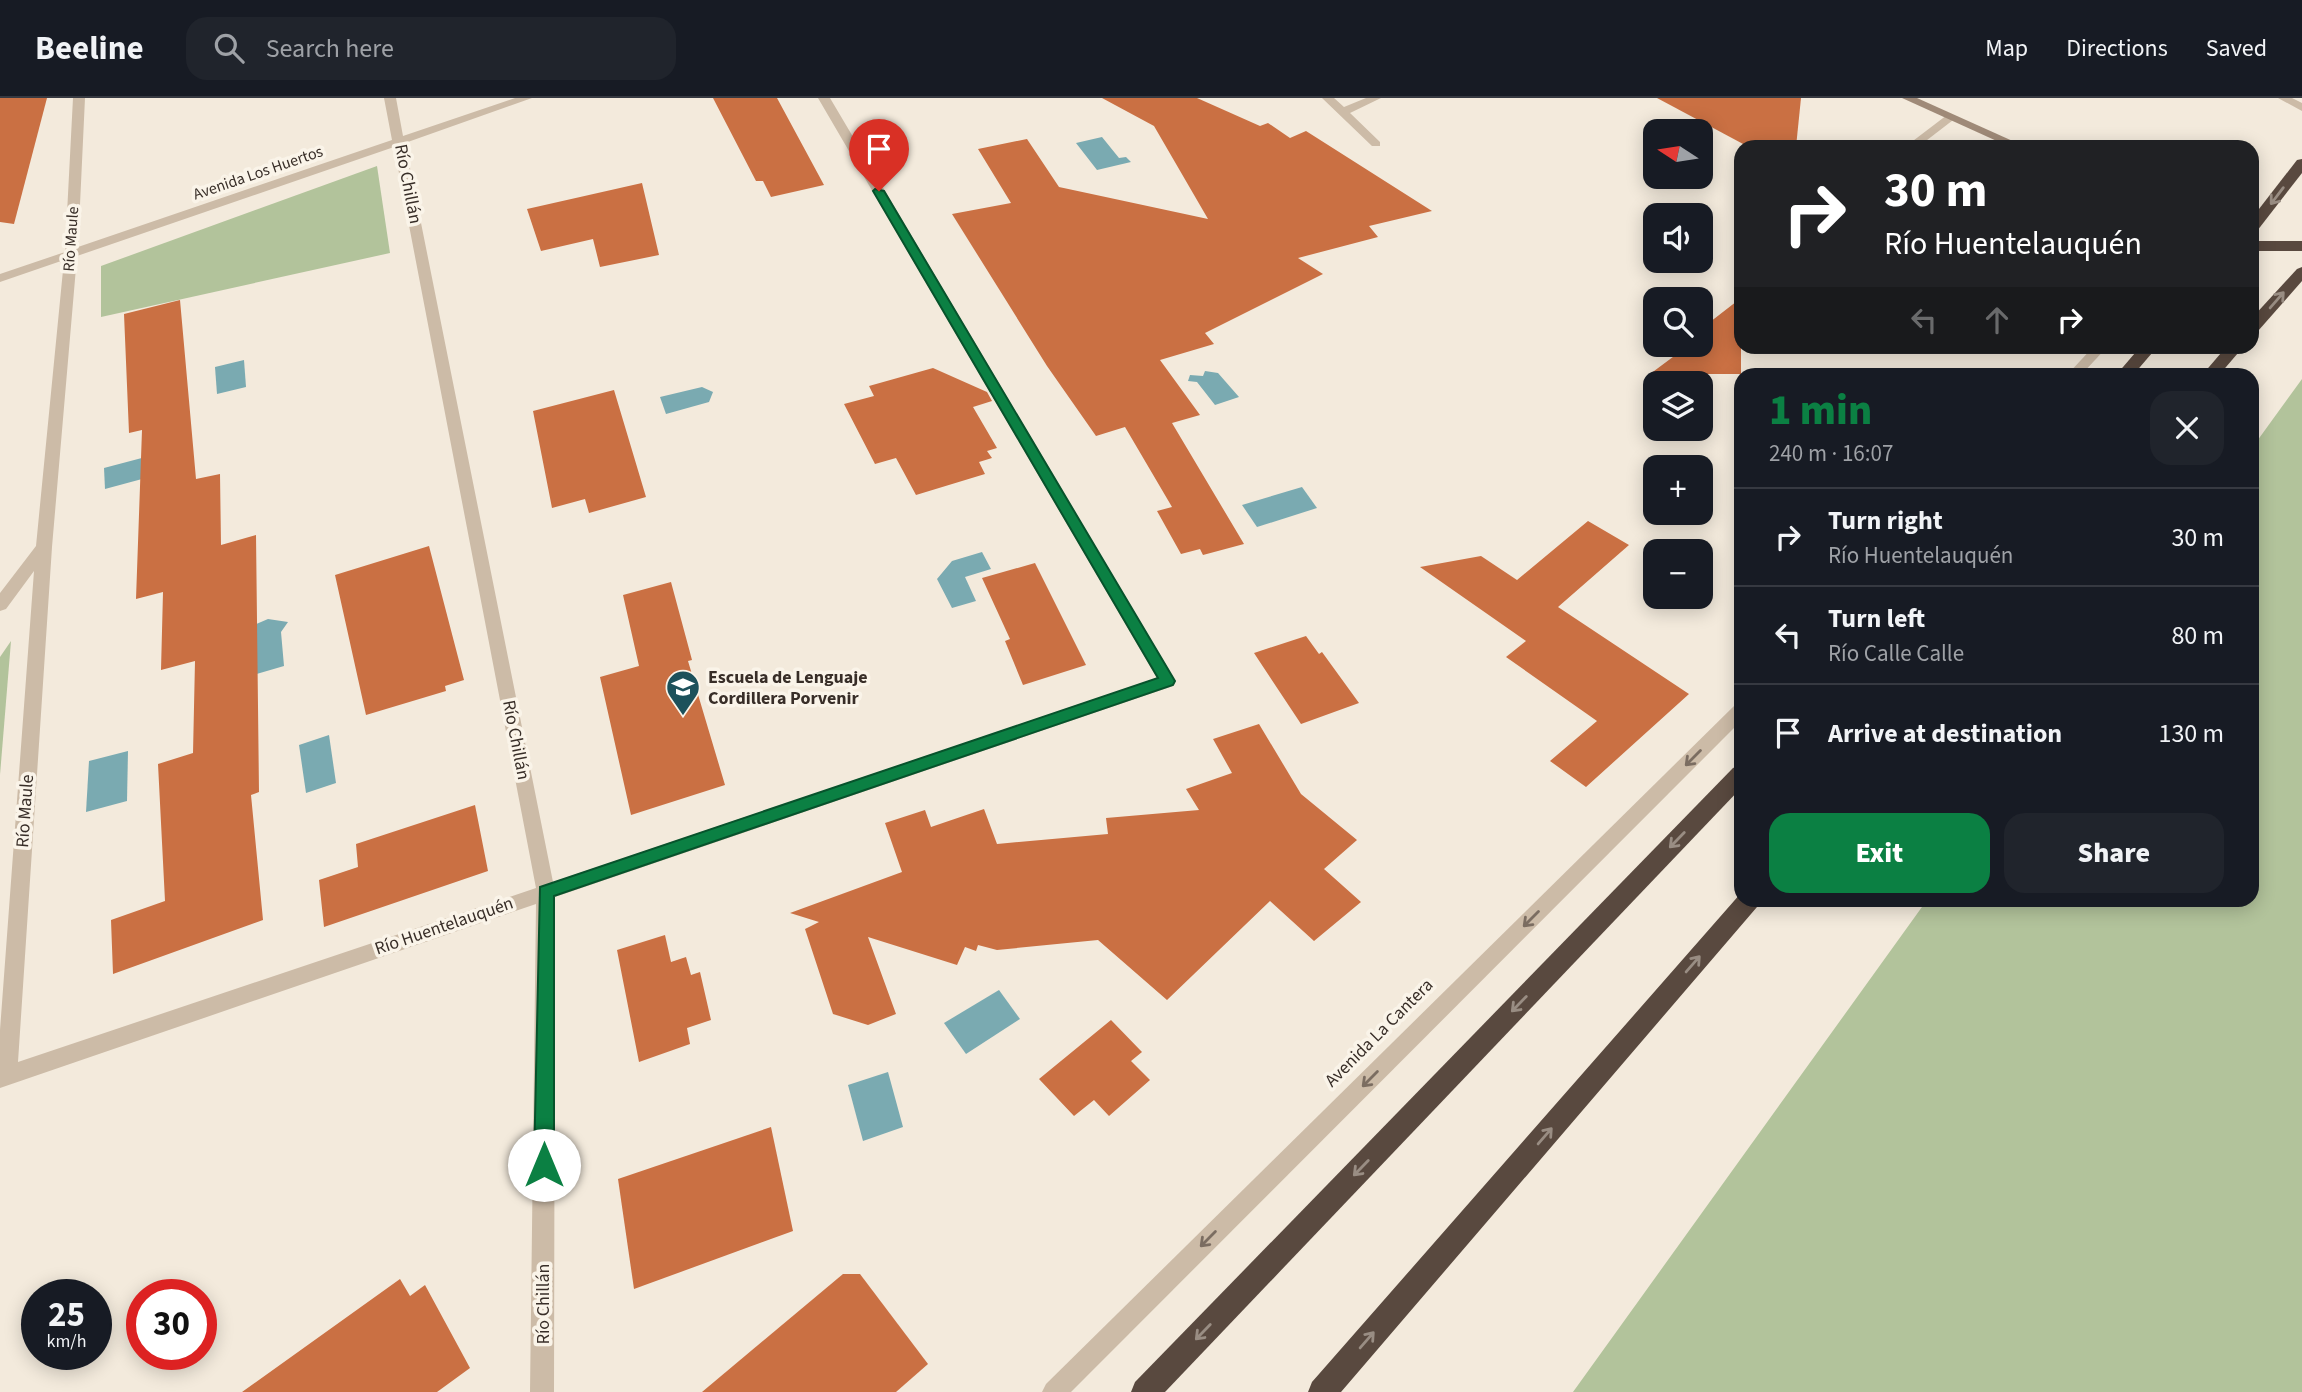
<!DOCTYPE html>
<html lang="en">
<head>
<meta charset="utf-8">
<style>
	:root { --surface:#171b24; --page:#20242c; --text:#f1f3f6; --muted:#9ea1a6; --line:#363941; --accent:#0b8043 }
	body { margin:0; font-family:"Source Sans 3",sans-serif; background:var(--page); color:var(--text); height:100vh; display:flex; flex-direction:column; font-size:26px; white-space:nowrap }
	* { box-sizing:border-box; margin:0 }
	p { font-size:23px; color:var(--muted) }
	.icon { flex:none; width:38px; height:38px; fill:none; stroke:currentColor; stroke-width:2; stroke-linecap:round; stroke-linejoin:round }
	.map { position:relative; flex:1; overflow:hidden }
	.side { position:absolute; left:1734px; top:270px; width:525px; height:539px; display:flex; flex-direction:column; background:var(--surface); border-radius:21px; box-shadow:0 4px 18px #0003 }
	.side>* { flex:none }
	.banner { position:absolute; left:1734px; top:42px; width:525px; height:214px; border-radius:21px; box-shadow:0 4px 18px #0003; background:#202124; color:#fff; overflow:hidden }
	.needle { width:46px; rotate:282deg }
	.tools { position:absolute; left:1643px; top:21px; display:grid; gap:14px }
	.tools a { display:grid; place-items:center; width:70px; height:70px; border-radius:14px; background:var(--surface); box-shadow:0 4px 18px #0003; font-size:35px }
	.speed { position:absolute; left:21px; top:1181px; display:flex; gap:14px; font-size:35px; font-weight:700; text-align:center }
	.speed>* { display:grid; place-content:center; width:91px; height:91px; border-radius:50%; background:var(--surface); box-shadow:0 4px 18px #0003; line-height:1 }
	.speed small { font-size:18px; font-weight:400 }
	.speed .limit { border:10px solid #d22; background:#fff; color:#111 }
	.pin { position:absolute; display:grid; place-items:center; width:60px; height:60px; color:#fff; margin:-72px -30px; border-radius:50% 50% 50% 0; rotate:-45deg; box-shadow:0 0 7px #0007 }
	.pin .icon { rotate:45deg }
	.me { position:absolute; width:77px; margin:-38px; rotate:0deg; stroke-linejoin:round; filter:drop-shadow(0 0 5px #0008) }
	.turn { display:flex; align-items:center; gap:24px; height:147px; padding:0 35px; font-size:32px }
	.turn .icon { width:91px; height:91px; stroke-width:2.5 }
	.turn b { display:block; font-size:49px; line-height:60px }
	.lanes { display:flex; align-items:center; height:66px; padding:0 35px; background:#0003; justify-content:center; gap:35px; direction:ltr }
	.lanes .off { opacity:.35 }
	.round { display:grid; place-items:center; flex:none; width:74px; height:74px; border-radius:21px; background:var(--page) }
	.summary { display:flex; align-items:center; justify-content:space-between; height:119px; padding:0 35px }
	h1 { font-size:42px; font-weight:800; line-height:52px; color:var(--accent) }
	.button { display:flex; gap:14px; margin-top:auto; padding:14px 35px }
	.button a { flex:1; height:80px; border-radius:21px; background:var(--accent); color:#fff; font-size:28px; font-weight:800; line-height:80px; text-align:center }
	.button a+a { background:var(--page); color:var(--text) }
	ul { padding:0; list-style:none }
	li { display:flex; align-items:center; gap:21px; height:98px; padding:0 35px; border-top:2px solid var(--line) }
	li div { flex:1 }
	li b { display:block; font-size:26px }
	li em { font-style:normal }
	header { display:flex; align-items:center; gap:42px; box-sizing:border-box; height:98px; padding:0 35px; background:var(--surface); border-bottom:2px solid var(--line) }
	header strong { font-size:33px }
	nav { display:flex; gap:38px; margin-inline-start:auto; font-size:24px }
	.search { width:490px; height:63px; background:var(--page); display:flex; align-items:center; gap:18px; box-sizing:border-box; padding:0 24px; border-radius:21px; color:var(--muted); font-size:26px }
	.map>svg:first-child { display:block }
	.green { fill:#b2c39b }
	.water { fill:#7aaab1 }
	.building { fill:#ca7043 }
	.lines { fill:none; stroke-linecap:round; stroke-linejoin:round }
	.lane { fill:#ccbba7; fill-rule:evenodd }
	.street { fill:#ccbba7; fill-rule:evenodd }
	.secondary { fill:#9f8a78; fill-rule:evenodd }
	.highway { fill:#59493f; fill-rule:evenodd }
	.oneway { stroke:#998d83 }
	.oneway2 { stroke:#7b6d61 }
	.route { fill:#0b8043; stroke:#07532c; stroke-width:2 }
	.labels { text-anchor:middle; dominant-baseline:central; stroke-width:7; stroke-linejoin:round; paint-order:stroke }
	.far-street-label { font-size:16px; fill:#382e28; stroke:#faf4e9 }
	.street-label { font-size:18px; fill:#382e28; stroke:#faf4e9 }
	.poi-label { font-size:18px; font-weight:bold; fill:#382e28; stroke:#faf4e9; text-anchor:start }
</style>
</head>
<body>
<header>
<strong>Beeline</strong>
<div class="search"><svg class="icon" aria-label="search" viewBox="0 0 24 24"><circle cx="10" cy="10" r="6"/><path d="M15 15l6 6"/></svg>Search here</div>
<nav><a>Map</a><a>Directions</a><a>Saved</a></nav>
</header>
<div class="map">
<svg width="2302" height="1294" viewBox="0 0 2302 1294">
	<rect width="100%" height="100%" fill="#f3eadc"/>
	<g class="green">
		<polygon points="377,68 390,155 101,219 101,168"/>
		<polygon points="2302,281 2302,1294 1573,1294 1927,802 2252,802 2252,350"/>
		<polygon points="11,543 0,677 0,559"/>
	</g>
	<g class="water">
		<polygon points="1102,39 1119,60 1126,59 1131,64 1097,72 1076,45"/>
		<polygon points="244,262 246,289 217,296 215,269"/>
		<polygon points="1205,273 1218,275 1239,299 1215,307 1197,284 1188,283 1190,277 1203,278"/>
		<polygon points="702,289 713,294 709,304 666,316 660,299"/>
		<polygon points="172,352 179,371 105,391 104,370"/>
		<polygon points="1302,389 1317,410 1257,429 1242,407"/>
		<polygon points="982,454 991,471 965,479 976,503 952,510 937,481 952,463"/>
		<polygon points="268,521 288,524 281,534 284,568 250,578 254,527"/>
		<polygon points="329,637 336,685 306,695 299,647"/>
		<polygon points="128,653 127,703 86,714 89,663"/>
		<polygon points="999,892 1020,921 966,956 944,925"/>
		<polygon points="888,974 903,1029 863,1043 848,987"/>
	</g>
	<g class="building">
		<polygon points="0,0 47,0 14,126 0,124"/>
		<polygon points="713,0 777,0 824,87 771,99 763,83 756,83"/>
		<polygon points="1102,0 1197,0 1260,28 1268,25 1290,40 1306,33 1432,113 1369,128 1378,139 1298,160 1323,176 1205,235 1214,246 1160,262 1200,317 1172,325 1244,446 1203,457 1200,451 1181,456 1157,413 1172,409 1125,329 1096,338 1047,268 952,116 1011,105 978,51 1027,41 1059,89 1208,121 1154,28"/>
		<polygon points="1657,0 1801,0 1796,49 1745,47"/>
		<polygon points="642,85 659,157 600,169 593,141 541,153 527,111"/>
		<polygon points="1741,200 1741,276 1650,276 1681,253 1677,251 1681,247 1701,247 1701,231"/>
		<polygon points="180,202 196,381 220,376 221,447 256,437 259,694 251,697 263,822 113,876 111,822 165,803 158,666 193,655 195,563 161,572 163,494 136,501 142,332 129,335 124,216"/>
		<polygon points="933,270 987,294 992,303 973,309 997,350 987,353 992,360 979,364 985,376 916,397 896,360 875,366 844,306 874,298 869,288"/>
		<polygon points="614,292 646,399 589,415 585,401 552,410 533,313"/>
		<polygon points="1588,423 1629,447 1558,509 1689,596 1586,689 1550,663 1597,623 1506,559 1526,543 1420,469 1481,458 1517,482"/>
		<polygon points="429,448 464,582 445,588 446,593 366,617 335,477"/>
		<polygon points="1035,465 1086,567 1023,587 1005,543 1010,541 982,480"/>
		<polygon points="671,484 692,562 688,563 725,687 631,717 600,579 639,568 623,497"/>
		<polygon points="1306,538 1319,556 1322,554 1359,605 1301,626 1254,555"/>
		<polygon points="1259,626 1301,696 1357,742 1324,771 1361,804 1314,843 1270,803 1167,902 1098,842 997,852 978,847 976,853 965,849 957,867 868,839 896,916 868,927 833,916 805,831 819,824 790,815 902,774 885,725 925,712 931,729 984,711 997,746 1108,736 1106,720 1199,712 1186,691 1232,675 1213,641"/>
		<polygon points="475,707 488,773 324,829 319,782 358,769 356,746"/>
		<polygon points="665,837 671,864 686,859 691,877 700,874 711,922 687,930 690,946 639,964 617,852"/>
		<polygon points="1111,922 1142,954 1131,963 1150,982 1109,1018 1094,1002 1074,1018 1039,981"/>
		<polygon points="771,1029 793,1133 634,1191 618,1081"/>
		<polygon points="843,1176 860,1176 928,1266 896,1294 702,1294"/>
		<polygon points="400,1181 410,1198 425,1187 470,1270 437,1294 242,1294"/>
	</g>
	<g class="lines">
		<polygon class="lane" points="2278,0 2292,0 2302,5 2302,13"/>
		<g class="street">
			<path d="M73,0H85L78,149L392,42L384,0H396L403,38L515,0H532L405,45L553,784L1157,580L818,0H830L1175,583L1173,588L555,799L554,1294H530L536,806L0,990V932L34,473L6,511L0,513V495L36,448L64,162L0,184V176L65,154ZM394,49L536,790L18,964L52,449L77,158Z"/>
			<polygon points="1322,0 1334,0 1344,9 1366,0 1381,0 1350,15 1380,44 1380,48 1372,48"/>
			<polygon points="1947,17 1957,19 1918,49 1905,49"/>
			<polygon points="2094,248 2108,248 2082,276 2068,276"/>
			<polygon points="1741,605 1741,623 1071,1294 1042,1294 1046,1286 1735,607"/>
		</g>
		<polygon class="secondary" points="1902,0 1917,0 2026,49 2010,49"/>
		<g class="highway">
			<polygon points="2302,61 2302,75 2257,133 2252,134 2252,120 2297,62"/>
			<rect x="2252" y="143" width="50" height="10"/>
			<polygon points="2302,169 2302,183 2258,233 2252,235 2252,220 2297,171"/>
			<polygon points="2141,248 2158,248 2134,276 2117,276"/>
			<polygon points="2227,248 2244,248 2220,276 2203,276"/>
			<polygon points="1741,667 1741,690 1165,1294 1131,1294 1135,1284 1733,670"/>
			<polygon points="1741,795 1741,802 1760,802 1757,809 1341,1294 1308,1294 1312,1284"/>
		</g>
	</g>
	<defs><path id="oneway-shaft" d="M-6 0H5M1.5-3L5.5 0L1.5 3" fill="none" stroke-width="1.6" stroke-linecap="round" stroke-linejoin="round" transform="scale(1.75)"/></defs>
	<g class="oneway">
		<use href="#oneway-shaft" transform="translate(2277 98) rotate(127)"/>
		<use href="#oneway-shaft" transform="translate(2277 202) rotate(-49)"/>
		<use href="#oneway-shaft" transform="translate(1677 742) rotate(134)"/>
		<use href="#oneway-shaft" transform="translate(1693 866) rotate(-49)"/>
		<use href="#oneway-shaft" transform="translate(1519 906) rotate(134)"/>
		<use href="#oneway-shaft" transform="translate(1545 1038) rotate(-49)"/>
		<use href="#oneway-shaft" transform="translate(1361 1070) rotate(134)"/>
		<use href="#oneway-shaft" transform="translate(1203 1234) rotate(134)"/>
		<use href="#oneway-shaft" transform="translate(1367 1242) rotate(-49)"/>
	</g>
	<g class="oneway2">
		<use href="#oneway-shaft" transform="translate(1693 660) rotate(135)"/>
		<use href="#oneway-shaft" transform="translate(1531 821) rotate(135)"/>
		<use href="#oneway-shaft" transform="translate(1370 981) rotate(135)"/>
		<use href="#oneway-shaft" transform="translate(1208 1141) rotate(135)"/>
	</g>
	<polygon class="route" points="875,91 884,93 1175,583 1173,587 554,798 554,1067 551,1074 544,1077 537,1074 534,1067 540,789 1158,580 873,93"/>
	<defs>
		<g id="school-pin" transform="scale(1.75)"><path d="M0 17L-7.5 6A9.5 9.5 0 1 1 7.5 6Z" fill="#1c515b" stroke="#faf4e9"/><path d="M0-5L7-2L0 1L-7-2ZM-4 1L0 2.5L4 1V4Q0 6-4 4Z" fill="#fff"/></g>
	</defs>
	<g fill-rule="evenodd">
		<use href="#school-pin" x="683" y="589"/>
	</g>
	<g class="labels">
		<g class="far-street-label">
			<text transform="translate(258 75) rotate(-19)">Avenida Los Huertos</text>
			<text transform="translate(71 141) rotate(-86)">Río Maule</text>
		</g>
		<g class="street-label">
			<text transform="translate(408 86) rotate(79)">Río Chillán</text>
			<text transform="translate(516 642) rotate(79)">Río Chillán</text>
			<text transform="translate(25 713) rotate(-86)">Río Maule</text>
			<text transform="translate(444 828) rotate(-19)">Río Huentelauquén</text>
			<text transform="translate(1379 935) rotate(-45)">Avenida La Cantera</text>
			<text transform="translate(543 1206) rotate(-90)">Río Chillán</text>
		</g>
		<g class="poi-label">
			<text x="708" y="579">Escuela de Lenguaje<tspan x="708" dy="21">Cordillera Porvenir</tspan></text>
		</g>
	</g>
</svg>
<div class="tools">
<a><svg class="needle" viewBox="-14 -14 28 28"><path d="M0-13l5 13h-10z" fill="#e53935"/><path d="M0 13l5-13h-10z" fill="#9ea1a6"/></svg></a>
<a><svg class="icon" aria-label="sound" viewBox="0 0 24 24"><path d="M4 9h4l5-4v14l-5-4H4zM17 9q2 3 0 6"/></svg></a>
<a><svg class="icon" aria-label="search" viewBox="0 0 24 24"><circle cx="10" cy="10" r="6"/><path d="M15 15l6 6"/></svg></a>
<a><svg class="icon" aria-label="layers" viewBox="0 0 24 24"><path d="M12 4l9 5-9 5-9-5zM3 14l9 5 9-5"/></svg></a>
<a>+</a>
<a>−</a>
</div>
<div class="speed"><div>25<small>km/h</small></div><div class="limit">30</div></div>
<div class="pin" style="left:879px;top:93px;background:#d93025"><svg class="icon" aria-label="arrive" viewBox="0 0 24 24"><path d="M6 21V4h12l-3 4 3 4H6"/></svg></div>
<svg class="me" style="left:544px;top:1067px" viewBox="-20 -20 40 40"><circle r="19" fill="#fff"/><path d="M0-13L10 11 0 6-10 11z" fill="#0b8043"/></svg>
<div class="banner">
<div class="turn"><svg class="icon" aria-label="right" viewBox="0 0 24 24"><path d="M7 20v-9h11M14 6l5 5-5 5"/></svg><div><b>30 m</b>Río Huentelauquén</div></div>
<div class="lanes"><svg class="icon off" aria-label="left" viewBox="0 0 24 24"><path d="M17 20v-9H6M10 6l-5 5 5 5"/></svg><svg class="icon off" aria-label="ahead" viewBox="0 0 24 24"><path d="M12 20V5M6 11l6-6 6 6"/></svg><svg class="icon" aria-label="right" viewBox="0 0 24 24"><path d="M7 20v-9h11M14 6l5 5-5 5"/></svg></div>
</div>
<section class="side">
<div class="summary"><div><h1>1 min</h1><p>240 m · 16:07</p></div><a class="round"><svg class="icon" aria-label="close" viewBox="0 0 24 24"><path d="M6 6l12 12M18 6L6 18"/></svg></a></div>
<ul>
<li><svg class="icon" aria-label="right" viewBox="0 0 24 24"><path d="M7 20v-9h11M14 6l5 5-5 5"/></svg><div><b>Turn right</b><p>Río Huentelauquén</p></div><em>30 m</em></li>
<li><svg class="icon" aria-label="left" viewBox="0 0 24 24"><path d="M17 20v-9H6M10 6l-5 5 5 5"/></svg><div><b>Turn left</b><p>Río Calle Calle</p></div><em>80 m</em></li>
<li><svg class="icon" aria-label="arrive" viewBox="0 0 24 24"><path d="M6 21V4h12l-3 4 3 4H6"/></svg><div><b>Arrive at destination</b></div><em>130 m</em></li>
</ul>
<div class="button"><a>Exit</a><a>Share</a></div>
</section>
</div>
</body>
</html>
